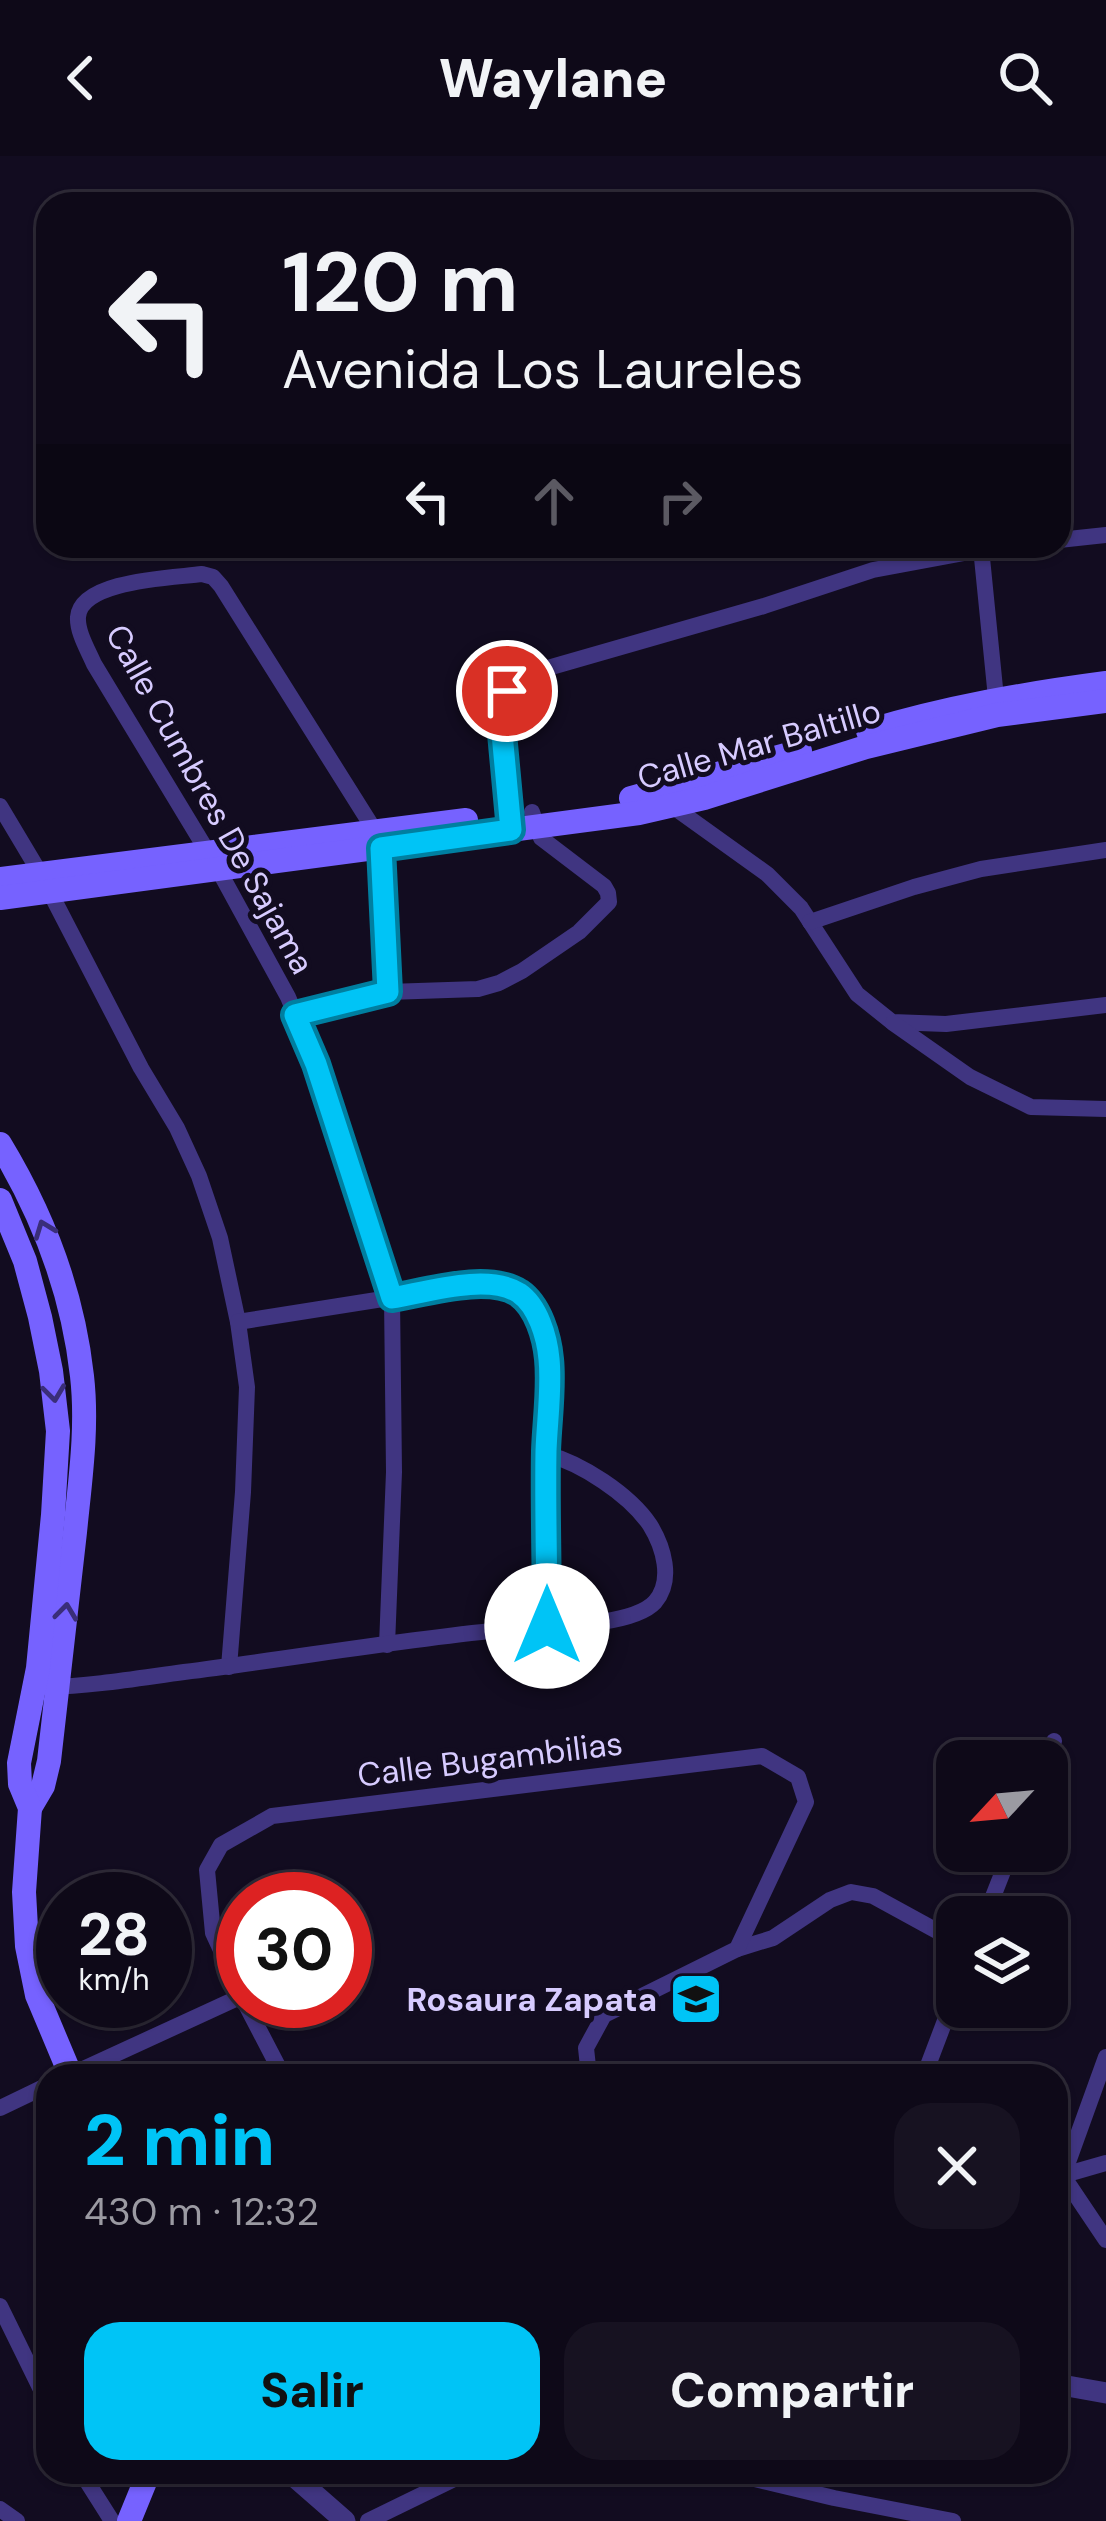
<!DOCTYPE html>
<html lang="es">
<head>
<meta charset="utf-8">
<style>
	:root { --surface:#0e0918; --page:#171221; --text:#f1f3f6; --muted:#9b9aa2; --line:#2e2a37; --accent:#00c4f6 }
	body { margin:0; font-family:"DM Sans",sans-serif; background:var(--page); color:var(--text); height:100vh; display:flex; flex-direction:column; font-size:45px; white-space:nowrap }
	* { box-sizing:border-box; margin:0 }
	p { font-size:39px; color:var(--muted) }
	.icon { flex:none; width:66px; height:66px; fill:none; stroke:currentColor; stroke-width:2; stroke-linecap:round; stroke-linejoin:round }
	.map { position:relative; flex:1; overflow:hidden }
	.sheet { position:absolute; left:36px; top:1908px; width:1032px; height:420px; display:flex; flex-direction:column; background:var(--surface); border-radius:36px; box-shadow:0 3px 9px #0004,0 0 0 3px var(--line) }
	.sheet>* { flex:none }
	.banner { position:absolute; left:36px; top:36px; width:1035px; height:366px; border-radius:36px; box-shadow:0 3px 9px #0004,0 0 0 3px var(--line); background:#0e0918; color:var(--text); overflow:hidden }
	.needle { width:78px; rotate:244deg }
	.controls { position:absolute; left:936px; top:1584px; display:grid; gap:24px }
	.controls a { display:grid; place-items:center; width:132px; height:132px; border-radius:24px; background:var(--surface); box-shadow:0 3px 9px #0004,0 0 0 3px var(--line); font-size:60px }
	.speed { position:absolute; left:36px; top:1716px; display:flex; gap:24px; font-size:60px; font-weight:700; text-align:center }
	.speed>* { display:grid; place-content:center; width:156px; height:156px; border-radius:50%; background:var(--surface); box-shadow:0 3px 9px #0004,0 0 0 3px var(--line); line-height:1 }
	.speed small { font-size:30px; font-weight:400 }
	.speed .limit { border:18px solid #d22; background:#fff; color:#111 }
	.pin { position:absolute; display:grid; place-items:center; width:102px; height:102px; color:#fff; margin:-51px; border:6px solid #fff; border-radius:50%; box-shadow:0 3px 12px #0007 }
	.me { position:absolute; width:132px; margin:-66px; rotate:0deg; stroke-linejoin:round; filter:drop-shadow(0 0 9px #0008) }
	.turn { display:flex; align-items:center; gap:42px; height:252px; padding:0 48px; font-size:54px }
	.turn .icon { width:156px; height:156px; stroke-width:2.5 }
	.turn b { display:block; font-size:84px; line-height:102px }
	.lanes { display:flex; align-items:center; height:114px; padding:0 48px; background:#0003; justify-content:center; gap:60px; direction:ltr }
	.lanes .off { opacity:.35 }
	.round { display:grid; place-items:center; flex:none; width:126px; height:126px; border-radius:36px; background:var(--page) }
	.headline { display:flex; align-items:center; justify-content:space-between; height:204px; padding:0 48px }
	h1 { font-size:72px; font-weight:800; line-height:90px; color:var(--accent) }
	.action { display:flex; gap:24px; margin-top:auto; padding:24px 48px }
	.action a { flex:1; height:138px; border-radius:36px; background:var(--accent); color:#111; font-size:48px; font-weight:800; line-height:138px; text-align:center }
	.action a+a { background:var(--page); color:var(--text) }
	header { display:flex; justify-content:space-between; align-items:center; height:156px; padding:0 48px; background:var(--surface); font-size:54px; font-weight:800 }
	.map>svg:first-child { display:block }
	.lines { fill:none; stroke-linecap:round; stroke-linejoin:round }
	.minor { stroke:#403581; stroke-width:16 }
	.tertiary { stroke:#403581; stroke-width:21 }
	.secondary { stroke:#7662ff; stroke-width:24 }
	.oneway { stroke:#3a2e79 }
	.route-casing { stroke:#007fa0; stroke-width:30 }
	.route { stroke:#00c4f6; stroke-width:21 }
	.labels { text-anchor:middle; dominant-baseline:central; stroke-width:10; stroke-linejoin:round; paint-order:stroke }
	.street-label { font-size:33px; fill:#d7cbff; stroke:#120c20 }
	.poi-label { font-size:33px; font-weight:bold; fill:#d7cbff; stroke:#120c20; text-anchor:end }
</style>
</head>
<body>
<header><svg class="icon" aria-label="back" viewBox="0 0 24 24"><path d="M15 5l-7 7 7 7"/></svg>Waylane<svg class="icon" aria-label="search" viewBox="0 0 24 24"><circle cx="10" cy="10" r="6"/><path d="M15 15l6 6"/></svg></header>
<div class="map">
<svg width="1106" height="2365" viewBox="0 0 1106 2365">
	<rect width="100%" height="100%" fill="#120c20"/>
	<g class="lines">
		<g class="minor">
			<polyline points="1059,384 1106,379"/>
			<polyline points="981,392 997,552"/>
			<polyline points="668,647 767,718 801,752 857,838 892,866 946,868 1106,849"/>
			<polyline points="0,650 40,717 141,912 177,972 199,1020 220,1082 238,1166 247,1231 243,1336 229,1511"/>
			<polyline points="510,674 500,556 507,535 520,520 764,450 873,414 1002,390"/>
			<polyline points="810,766 914,731 981,713 1106,694"/>
			<polyline points="295,859 388,836 478,833 499,827 522,815 579,776 609,746 608,737 604,730 541,682 532,656"/>
			<polyline points="893,867 970,921 1031,951 1106,953"/>
			<polyline points="238,1166 484,1127 503,1130 520,1138 533,1152 543,1176 549,1203 546,1298 547,1470"/>
			<path d="M387,1489L394,1316L392,1142L316,908L288,841L218,713L94,508C88,494 77,476 78,461C81,424 173,422 202,418L213,421L221,430L375,675L381,692L388,836"/>
			<path d="M47,1531C93,1530 139,1522 184,1516C297,1502 409,1482 521,1472C553,1470 633,1470 655,1446C674,1424 663,1390 650,1369C629,1338 581,1307 546,1298"/>
			<polyline points="1046,1605 1054,1585"/>
			<polyline points="985,1761 1011,1695"/>
			<polyline points="737,1793 773,1782 830,1744 851,1736 873,1740 957,1786"/>
			<polyline points="243,1842 213,1777 207,1714 221,1689 272,1660 762,1600 798,1621 806,1646 737,1793 604,1859 586,1892 589,1920"/>
			<polyline points="244,1845 283,1920"/>
			<polyline points="1106,1901 1063,2020 1106,2084"/>
			<polyline points="68,1920 242,1840"/>
			<polyline points="924,1920 957,1833"/>
			<polyline points="0,1952 48,1929"/>
			<polyline points="1057,2021 1106,2007"/>
			<polyline points="0,2150 48,2248"/>
			<polyline points="81,2316 112,2365"/>
			<polyline points="726,2316 834,2342 953,2365"/>
			<polyline points="0,2353 17,2365"/>
			<polyline points="368,2365 452,2324 477,2316"/>
		</g>
		<g class="tertiary">
			<polyline points="1056,2228 1106,2237"/>
			<polyline points="289,2316 345,2365"/>
		</g>
		<g class="secondary">
			<path d="M868,575C948,551 1023,538 1106,527"/>
			<polyline points="631,642 800,595"/>
			<polyline points="0,723 466,664"/>
			<polyline points="0,742 639,657 704,642 866,591 997,559 1106,545"/>
			<path d="M0,988C43,1059 73,1138 82,1220C88,1272 80,1325 75,1376C67,1452 58,1528 49,1605L43,1630L30,1652"/>
			<polyline points="0,1044 25,1105 40,1161 51,1215 58,1275 53,1359 38,1512 19,1607 20,1628 30,1652 24,1736 27,1790 37,1839 71,1920"/>
			<polyline points="129,2365 149,2316"/>
		</g>
	</g>
	<defs><path id="oneway-chevron" d="M-2-3.5L2.5 0L-2 3.5" fill="none" stroke-width="1.6" stroke-linecap="round" stroke-linejoin="round" transform="scale(3)"/></defs>
	<g class="oneway">
		<use href="#oneway-chevron" transform="translate(44 1073) rotate(-111)"/>
		<use href="#oneway-chevron" transform="translate(54 1237) rotate(83)"/>
		<use href="#oneway-chevron" transform="translate(66 1456) rotate(-83)"/>
	</g>
	<g class="lines">
		<g class="route-casing">
			<path id="route" d="M507,535L500,556L511,674L381,692L388,836L295,859L316,908L392,1142C427,1136 488,1117 519,1137C538,1150 547,1181 549,1203C552,1232 547,1265 546,1295C545,1353 547,1412 547,1470"/>
		</g>
		<use href="#route" class="route"/>
	</g>
	<defs>
		<g id="school-square" transform="scale(2.7)"><rect x="-9" y="-9" width="18" height="18" rx="4" fill="#00c4f6" stroke="#120c20"/><path d="M0-5L7-2L0 1L-7-2ZM-4 1L0 2.5L4 1V4Q0 6-4 4Z" fill="#111"/></g>
	</defs>
	<g fill-rule="evenodd">
		<use href="#school-square" x="696" y="1843"/>
	</g>
	<g class="labels">
		<g class="street-label">
			<text transform="translate(759 588) rotate(-16)">Calle Mar Baltillo</text>
			<text transform="translate(210 643) rotate(61)">Calle Cumbres De Sajama</text>
			<text transform="translate(490 1603) rotate(-7)">Calle Bugambilias</text>
		</g>
		<g class="poi-label">
			<text x="657" y="1843">Rosaura Zapata</text>
		</g>
	</g>
</svg>
<div class="controls">
<a><svg class="needle" viewBox="-14 -14 28 28"><path d="M0-13l5 13h-10z" fill="#e53935"/><path d="M0 13l5-13h-10z" fill="#9b9aa2"/></svg></a>
<a><svg class="icon" aria-label="layers" viewBox="0 0 24 24"><path d="M12 4l9 5-9 5-9-5zM3 14l9 5 9-5"/></svg></a>
</div>
<div class="speed"><div>28<small>km/h</small></div><div class="limit">30</div></div>
<div class="pin" style="left:507px;top:535px;background:#d93025"><svg class="icon" aria-label="arrive" viewBox="0 0 24 24"><path d="M6 21V4h12l-3 4 3 4H6"/></svg></div>
<svg class="me" style="left:547px;top:1470px" viewBox="-20 -20 40 40"><circle r="19" fill="#fff"/><path d="M0-13L10 11 0 6-10 11z" fill="#00c4f6"/></svg>
<div class="banner">
<div class="turn"><svg class="icon" aria-label="left" viewBox="0 0 24 24"><path d="M17 20v-9H6M10 6l-5 5 5 5"/></svg><div><b>120 m</b>Avenida Los Laureles</div></div>
<div class="lanes"><svg class="icon" aria-label="left" viewBox="0 0 24 24"><path d="M17 20v-9H6M10 6l-5 5 5 5"/></svg><svg class="icon off" aria-label="ahead" viewBox="0 0 24 24"><path d="M12 20V5M6 11l6-6 6 6"/></svg><svg class="icon off" aria-label="right" viewBox="0 0 24 24"><path d="M7 20v-9h11M14 6l5 5-5 5"/></svg></div>
</div>
<section class="sheet">
<div class="headline"><div><h1>2 min</h1><p>430 m · 12:32</p></div><a class="round"><svg class="icon" aria-label="close" viewBox="0 0 24 24"><path d="M6 6l12 12M18 6L6 18"/></svg></a></div>
<div class="action"><a>Salir</a><a>Compartir</a></div>
</section>
</div>
</body>
</html>
